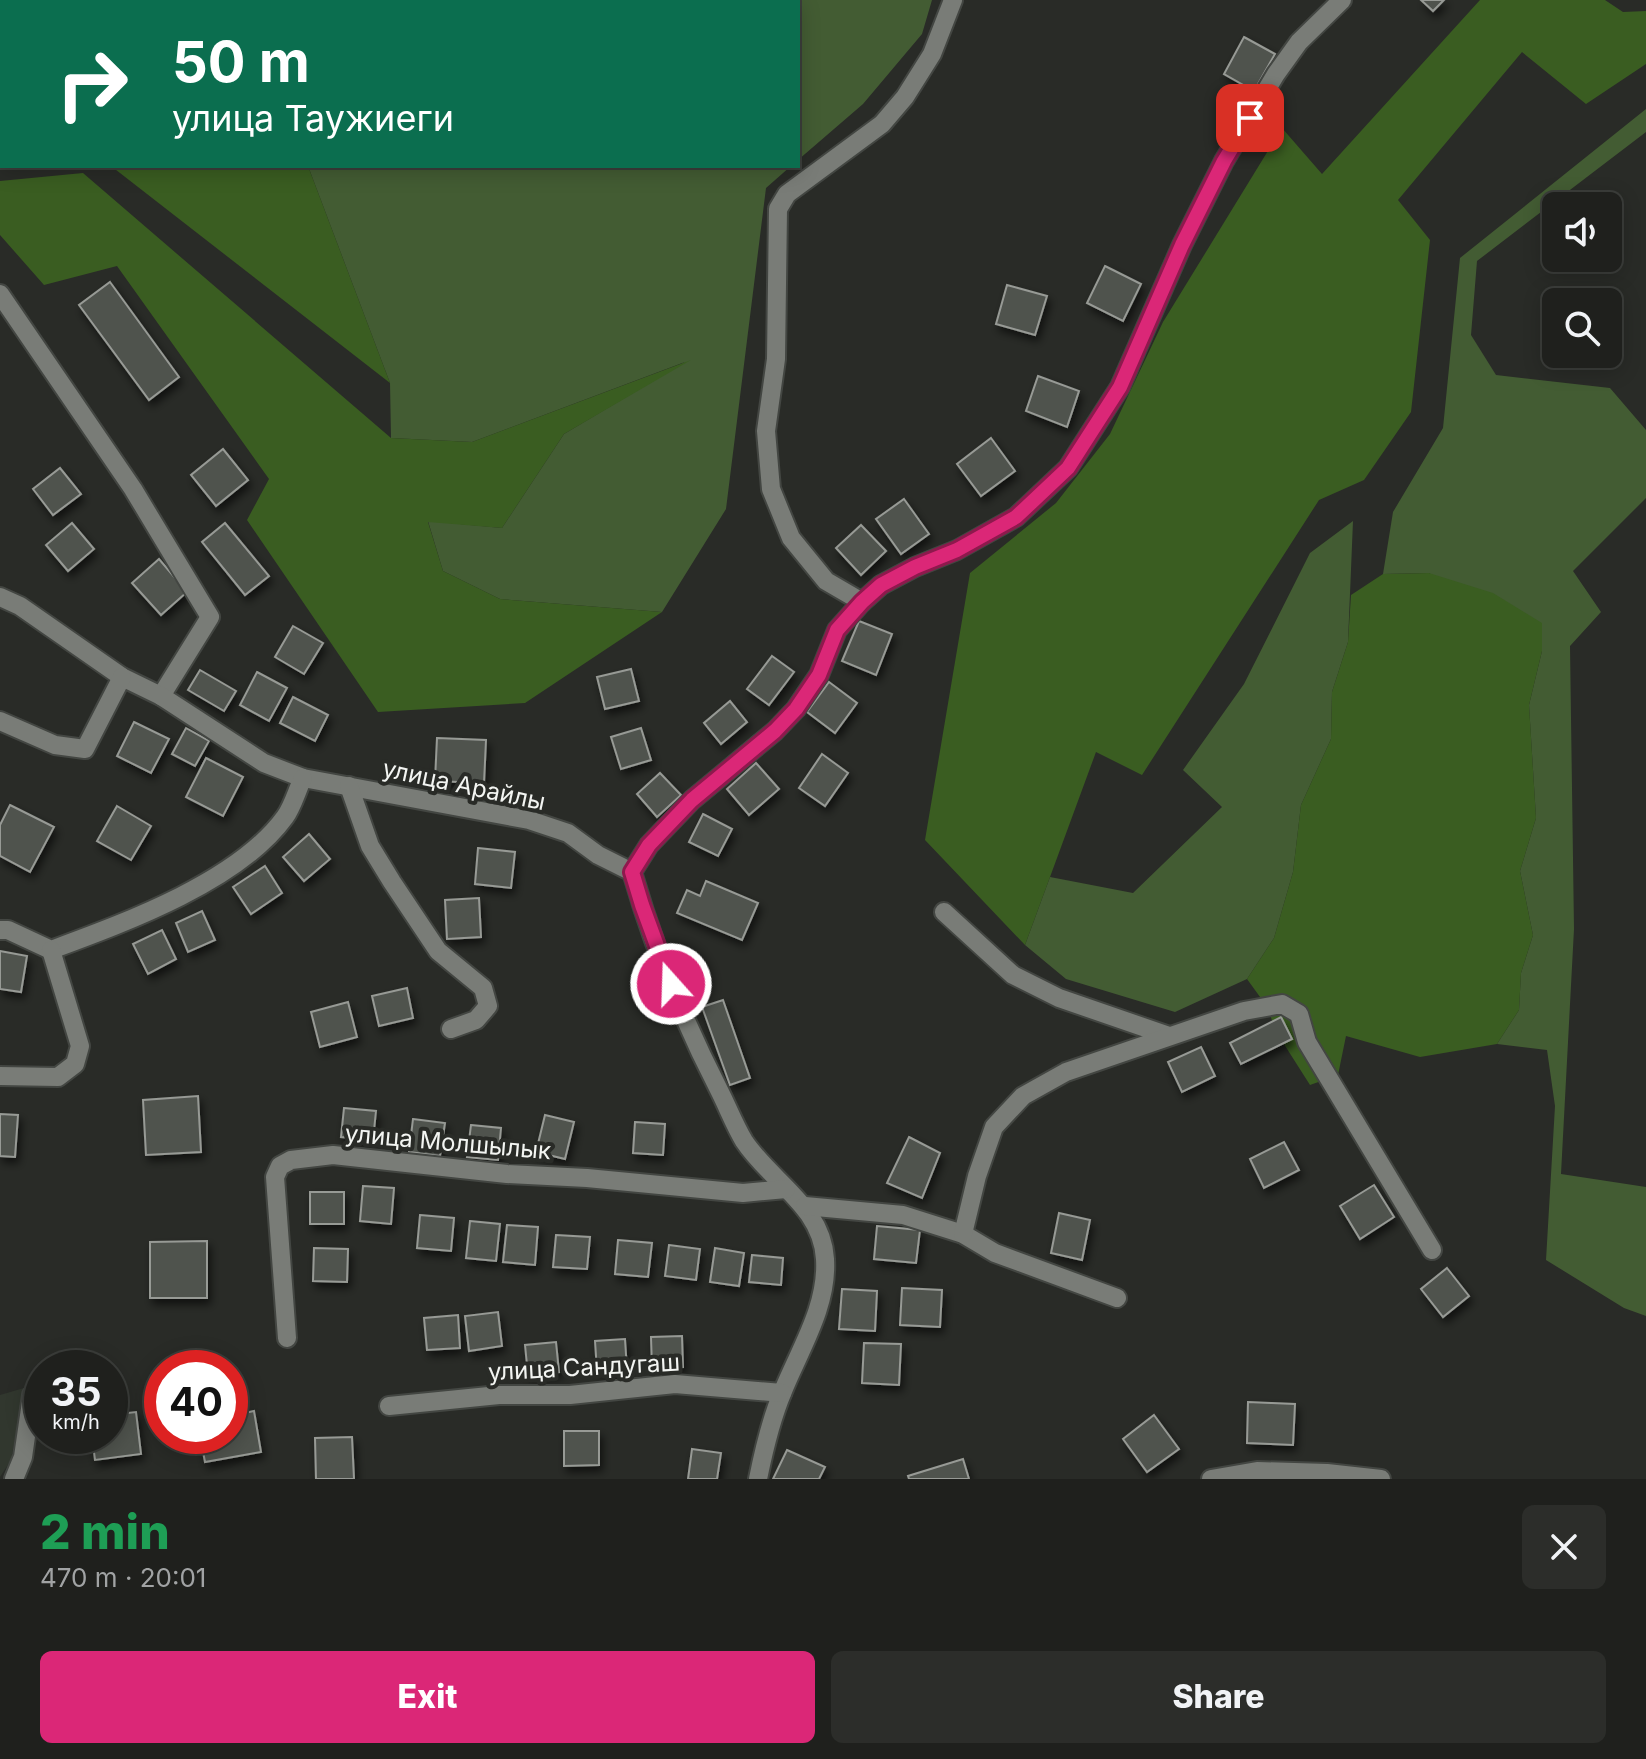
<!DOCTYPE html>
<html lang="en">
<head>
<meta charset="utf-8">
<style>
	:root { --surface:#1f201d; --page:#2c2d2a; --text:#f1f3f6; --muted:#a1a3a4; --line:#3c3e3b; --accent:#db2777 }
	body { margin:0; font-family:Inter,sans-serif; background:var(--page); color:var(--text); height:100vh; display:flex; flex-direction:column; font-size:30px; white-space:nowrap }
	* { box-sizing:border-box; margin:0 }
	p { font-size:26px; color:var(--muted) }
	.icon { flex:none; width:44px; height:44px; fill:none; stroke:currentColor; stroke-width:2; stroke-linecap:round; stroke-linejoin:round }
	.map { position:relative; height:1479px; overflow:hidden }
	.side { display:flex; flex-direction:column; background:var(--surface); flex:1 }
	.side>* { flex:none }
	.banner { position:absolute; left:0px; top:0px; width:800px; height:168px; box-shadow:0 4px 20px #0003,0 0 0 2px var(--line); background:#0b6e4f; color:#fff; overflow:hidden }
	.buttons { position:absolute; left:1542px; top:192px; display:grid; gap:16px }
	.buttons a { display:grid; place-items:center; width:80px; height:80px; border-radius:12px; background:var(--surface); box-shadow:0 4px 20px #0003,0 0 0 2px var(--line); font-size:40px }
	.speed { position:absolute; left:24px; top:1350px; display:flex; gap:16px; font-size:40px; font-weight:700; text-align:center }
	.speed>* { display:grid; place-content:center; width:104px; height:104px; border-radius:50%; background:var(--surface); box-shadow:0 4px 20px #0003,0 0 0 2px var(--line); line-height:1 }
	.speed small { font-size:20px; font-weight:400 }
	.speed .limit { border:12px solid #d22; background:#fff; color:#111 }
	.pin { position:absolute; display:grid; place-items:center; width:68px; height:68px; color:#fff; margin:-34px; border-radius:16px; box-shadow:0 4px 12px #0006 }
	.me { position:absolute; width:88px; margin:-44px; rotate:340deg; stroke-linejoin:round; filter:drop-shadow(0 0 6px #0008) }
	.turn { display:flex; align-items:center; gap:28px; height:168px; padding:0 40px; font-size:36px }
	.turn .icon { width:104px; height:104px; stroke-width:2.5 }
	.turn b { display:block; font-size:56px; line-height:68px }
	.round { display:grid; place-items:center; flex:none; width:84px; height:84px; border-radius:12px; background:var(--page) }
	.summary { display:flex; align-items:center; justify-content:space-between; height:136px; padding:0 40px }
	h1 { font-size:48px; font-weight:800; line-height:60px; color:#1e9e55 }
	.cta { display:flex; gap:16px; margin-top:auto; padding:16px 40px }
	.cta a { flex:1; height:92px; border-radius:12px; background:var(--accent); color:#fff; font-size:32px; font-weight:800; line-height:92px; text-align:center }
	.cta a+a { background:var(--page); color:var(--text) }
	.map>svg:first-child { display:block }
	.built { fill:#31372e }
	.green { fill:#435c33 }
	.forest { fill:#3a5d21 }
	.building { fill:#4f524e; stroke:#979a95; stroke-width:2; filter:url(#shadow) }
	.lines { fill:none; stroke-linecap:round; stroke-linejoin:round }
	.minor-casing { stroke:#434642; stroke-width:22 }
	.minor { stroke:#797c77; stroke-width:18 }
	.route-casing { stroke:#8e194d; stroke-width:20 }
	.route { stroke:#db2777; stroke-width:14 }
	.labels { text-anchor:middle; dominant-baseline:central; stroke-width:8; stroke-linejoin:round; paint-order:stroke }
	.street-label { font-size:24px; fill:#f3f5f2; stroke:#292b27 }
</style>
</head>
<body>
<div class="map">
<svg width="1646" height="1479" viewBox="0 0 1646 1479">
	<defs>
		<filter id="shadow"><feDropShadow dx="3" dy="5.5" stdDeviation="4" flood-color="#0009"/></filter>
	</defs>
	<rect width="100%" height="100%" fill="#292b27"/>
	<polygon class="built" points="24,1388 11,1460 0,1477 0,1395"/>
	<g class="green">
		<polygon points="245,0 681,0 684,2 246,2"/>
		<polygon points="764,0 932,0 922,34 863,104 798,160 798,2"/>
		<polygon points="1646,109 1646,132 1477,261 1471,335 1496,375 1610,388 1646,430 1646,498 1573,571 1601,612 1570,646 1574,929 1561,1174 1646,1187 1646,1316 1624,1308 1546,1260 1555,1106 1547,1050 1497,1044 1519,1010 1521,973 1533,935 1520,871 1536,818 1529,705 1542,651 1429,573 1383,574 1393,512 1443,428 1460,258"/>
		<polygon points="308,166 791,166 766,188 726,509 662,612 500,599 443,571 428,521 502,528 564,434 685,362 472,442 391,438 390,383"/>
		<polygon points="1353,521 1348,642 1332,692 1331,739 1301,805 1293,872 1274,938 1247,979 1175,1012 1066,979 1025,945 1050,877 1133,893 1222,807 1183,770 1244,684 1310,553"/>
	</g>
	<g class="forest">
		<polygon points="0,0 245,0 246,2 2,2 0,145"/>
		<polygon points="1480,0 1605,0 1623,12 1646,11 1646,64 1586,104 1522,52 1398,200 1430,240 1411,412 1364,480 1319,500 1142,775 1096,752 1025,945 925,840 970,573 1056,503 1110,434 1163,322 1282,128 1322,174"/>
		<polygon points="111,166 308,166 390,383"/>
		<polygon points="83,173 391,438 472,442 691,360 564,434 502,528 428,522 443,571 500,599 662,612 525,703 378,712 247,520 269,479 117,266 44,285 0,235 0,181"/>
		<polygon points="1429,573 1493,593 1542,623 1542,651 1529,705 1536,818 1520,871 1533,935 1521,973 1519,1010 1497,1044 1420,1057 1346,1036 1338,1075 1310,1085 1275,1030 1268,1008 1247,979 1274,938 1293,872 1301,805 1331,739 1332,692 1348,642 1351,595 1383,574"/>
	</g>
	<g class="building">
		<polygon points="1421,0 1444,0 1433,11"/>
		<polygon points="1244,37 1275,54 1254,91 1224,74"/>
		<polygon points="1105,266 1141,284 1123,321 1087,303"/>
		<polygon points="110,282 179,377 149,400 79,305"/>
		<polygon points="1007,285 1047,296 1035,335 996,324"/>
		<polygon points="1038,376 1079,391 1067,427 1026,411"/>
		<polygon points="991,438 1015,471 981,496 957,464"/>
		<polygon points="223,449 248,480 216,506 191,475"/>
		<polygon points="60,468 81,494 53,515 33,489"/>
		<polygon points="904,499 929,534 901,554 876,519"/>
		<polygon points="72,523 94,549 68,571 46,545"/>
		<polygon points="225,523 269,576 245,595 202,542"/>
		<polygon points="861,525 886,551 861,575 836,548"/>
		<polygon points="159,559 187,592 161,615 132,583"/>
		<polygon points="859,621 892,634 876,675 842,661"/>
		<polygon points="293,626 323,643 304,674 275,657"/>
		<polygon points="772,656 794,672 769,705 747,689"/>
		<polygon points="631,669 639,701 605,709 597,677"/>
		<polygon points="200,670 236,691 224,711 188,690"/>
		<polygon points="257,672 287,688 269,721 240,705"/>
		<polygon points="829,682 857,703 835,733 807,712"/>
		<polygon points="293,697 328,715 315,741 280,723"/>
		<polygon points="730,701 747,722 721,744 704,723"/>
		<polygon points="134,722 169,739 151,773 117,756"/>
		<polygon points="186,728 209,741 195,766 172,754"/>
		<polygon points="641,728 651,760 621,769 611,737"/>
		<polygon points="437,738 486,740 484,783 435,781"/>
		<polygon points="822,754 848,773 825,806 799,788"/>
		<polygon points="206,758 243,777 223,816 186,797"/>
		<polygon points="756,763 779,789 749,815 727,789"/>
		<polygon points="660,773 681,795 657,817 637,794"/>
		<polygon points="10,805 54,827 30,872 0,856 0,825"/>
		<polygon points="117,806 151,826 131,860 97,841"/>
		<polygon points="703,814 732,829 718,856 689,842"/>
		<polygon points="309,834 330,859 304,881 283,857"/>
		<polygon points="478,848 515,852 511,888 475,884"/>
		<polygon points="265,866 282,893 251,914 233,887"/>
		<polygon points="706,881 758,903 742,940 677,913 687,890 700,896"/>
		<polygon points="479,898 481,937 447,939 445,900"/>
		<polygon points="202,911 215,940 188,952 176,923"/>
		<polygon points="162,930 176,959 148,974 133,944"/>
		<polygon points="0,951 27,956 21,992 0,989"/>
		<polygon points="407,988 413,1018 379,1026 372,996"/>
		<polygon points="723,1000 750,1078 730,1085 702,1007"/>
		<polygon points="348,1002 357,1037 320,1047 311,1012"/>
		<polygon points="1281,1017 1292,1039 1241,1064 1230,1043"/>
		<polygon points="1201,1047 1215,1076 1182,1092 1168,1062"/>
		<polygon points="198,1096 201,1152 146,1155 143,1100"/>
		<polygon points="344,1108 376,1111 373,1140 341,1137"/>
		<polygon points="0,1114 18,1115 15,1157 0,1156"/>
		<polygon points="545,1115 574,1122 565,1159 536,1152"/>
		<polygon points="413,1119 445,1123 440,1156 409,1152"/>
		<polygon points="635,1122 665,1124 663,1155 633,1153"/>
		<polygon points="471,1125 501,1128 498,1160 467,1157"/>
		<polygon points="909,1137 940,1153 922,1198 887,1183"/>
		<polygon points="1284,1142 1299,1170 1264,1188 1250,1159"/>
		<polygon points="1374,1185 1394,1217 1360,1239 1340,1206"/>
		<polygon points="363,1186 394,1188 391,1224 360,1221"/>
		<rect x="310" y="1192" width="34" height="32"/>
		<polygon points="1059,1213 1090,1220 1082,1260 1051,1253"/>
		<polygon points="420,1215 454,1218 451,1251 417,1248"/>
		<polygon points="470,1221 500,1224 496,1261 466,1258"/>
		<polygon points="507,1225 538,1227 535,1265 503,1262"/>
		<polygon points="877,1226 920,1230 916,1263 874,1259"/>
		<polygon points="556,1235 590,1237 587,1269 553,1267"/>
		<polygon points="618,1240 652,1243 648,1277 615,1274"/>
		<polygon points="207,1241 207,1298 150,1298 150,1242"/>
		<polygon points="669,1245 700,1249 696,1280 665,1276"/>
		<polygon points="314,1248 348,1249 347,1282 313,1281"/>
		<polygon points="715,1248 744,1253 739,1286 710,1282"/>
		<polygon points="752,1255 783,1258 781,1285 749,1282"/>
		<polygon points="1447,1268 1469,1296 1443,1317 1421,1289"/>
		<polygon points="902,1288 942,1290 940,1327 900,1325"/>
		<polygon points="842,1289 877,1291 875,1331 839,1329"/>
		<polygon points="498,1312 502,1346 469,1351 465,1316"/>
		<polygon points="458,1315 460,1348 427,1350 424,1318"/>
		<polygon points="682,1336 683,1367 652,1368 651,1337"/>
		<polygon points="625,1339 627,1370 597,1371 595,1341"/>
		<polygon points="556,1342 559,1372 528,1375 525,1345"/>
		<polygon points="864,1343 901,1344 899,1385 862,1383"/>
		<polygon points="1248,1402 1295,1404 1293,1445 1247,1443"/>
		<polygon points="254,1411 261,1452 205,1462 200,1436 230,1436 230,1416"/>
		<polygon points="136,1412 141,1454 95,1460 92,1436 110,1436 110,1415"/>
		<polygon points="1154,1415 1179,1449 1147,1472 1123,1439"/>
		<polygon points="564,1431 599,1431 599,1465 564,1466"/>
		<polygon points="352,1437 354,1479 316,1479 315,1438"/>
		<polygon points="692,1449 721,1453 717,1479 688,1479"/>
		<polygon points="787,1450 825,1467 819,1479 773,1479"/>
		<polygon points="963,1459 969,1479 909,1479 908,1476"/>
	</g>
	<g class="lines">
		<g class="minor-casing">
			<g id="minor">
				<polyline points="0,294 133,489 210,617 161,696"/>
				<path d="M0,597L20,606L122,677L161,696L264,763L303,778L529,820L568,833L598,855L632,872C654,948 684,1022 720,1092C728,1108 735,1126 744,1141C771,1182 822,1206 825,1259C828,1306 800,1349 783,1391C771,1419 764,1449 758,1479"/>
				<polyline points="862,602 826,581 791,538 771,489 766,431 776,359 778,209 787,194 882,124 905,97 932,54 953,0"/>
				<polyline points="0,721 55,745 85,749 122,677"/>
				<polyline points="349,786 370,846 392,882 438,951 483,988 488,1006 476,1020 451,1029"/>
				<polyline points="632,872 649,845 692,800 775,731 796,709 819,675 837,630 862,602 881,585 915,567 957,550 1016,517 1068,468 1120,387 1182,245 1224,161 1276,74 1299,42 1342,0"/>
				<polyline points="944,912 1013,975 1059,998 1169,1036"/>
				<path d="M0,930H8L51,950C124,923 238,882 285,817C293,806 297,790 303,778"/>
				<polyline points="0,1076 58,1077 75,1064 80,1046 51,950"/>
				<polyline points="805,1206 903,1215 963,1234 995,1253 1117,1298"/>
				<polyline points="963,1234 977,1176 994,1127 1023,1096 1066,1072 1244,1011 1282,1004 1299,1014 1307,1042 1432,1250"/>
				<polyline points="287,1338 275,1177 280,1166 291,1160 333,1155 507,1174 587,1178 743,1193 786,1189"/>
				<polyline points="389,1406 499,1395 570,1395 675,1384 782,1393"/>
				<polyline points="14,1479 23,1457 32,1395"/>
				<polyline points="1211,1479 1257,1471 1327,1473 1381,1479"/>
			</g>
		</g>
		<use href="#minor" class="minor"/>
	</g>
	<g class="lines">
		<g class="route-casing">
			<polyline id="route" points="671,984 642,905 632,872 649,845 692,800 775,731 796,709 819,675 837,630 862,602 881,585 915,567 957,550 1016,517 1068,468 1120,387 1182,245 1224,161 1250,118"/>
		</g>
		<use href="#route" class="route"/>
	</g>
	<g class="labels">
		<g class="street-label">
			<text transform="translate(464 785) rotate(12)">улица Арайлы</text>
			<text transform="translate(448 1142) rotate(5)">улица Молшылык</text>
			<text transform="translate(584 1367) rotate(-3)">улица Сандугаш</text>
		</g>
	</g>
</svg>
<div class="buttons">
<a><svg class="icon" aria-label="sound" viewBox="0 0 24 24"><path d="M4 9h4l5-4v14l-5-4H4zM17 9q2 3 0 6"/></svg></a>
<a><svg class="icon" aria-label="search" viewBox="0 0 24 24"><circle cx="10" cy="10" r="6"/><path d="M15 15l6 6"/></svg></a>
</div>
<div class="speed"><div>35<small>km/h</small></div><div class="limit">40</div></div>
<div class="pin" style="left:1250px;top:118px;background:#d93025"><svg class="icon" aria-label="arrive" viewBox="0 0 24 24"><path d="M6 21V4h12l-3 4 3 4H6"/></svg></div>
<svg class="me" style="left:671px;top:984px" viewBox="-20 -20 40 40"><circle r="17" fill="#db2777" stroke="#fff" stroke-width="3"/><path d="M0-11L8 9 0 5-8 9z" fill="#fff"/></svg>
<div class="banner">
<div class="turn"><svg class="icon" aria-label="right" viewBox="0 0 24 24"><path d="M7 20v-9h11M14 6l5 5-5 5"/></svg><div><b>50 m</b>улица Таужиеги</div></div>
</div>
</div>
<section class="side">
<div class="summary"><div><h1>2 min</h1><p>470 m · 20:01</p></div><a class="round"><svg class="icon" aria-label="close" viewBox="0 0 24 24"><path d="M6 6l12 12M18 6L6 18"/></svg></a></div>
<div class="cta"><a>Exit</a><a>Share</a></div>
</section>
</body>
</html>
